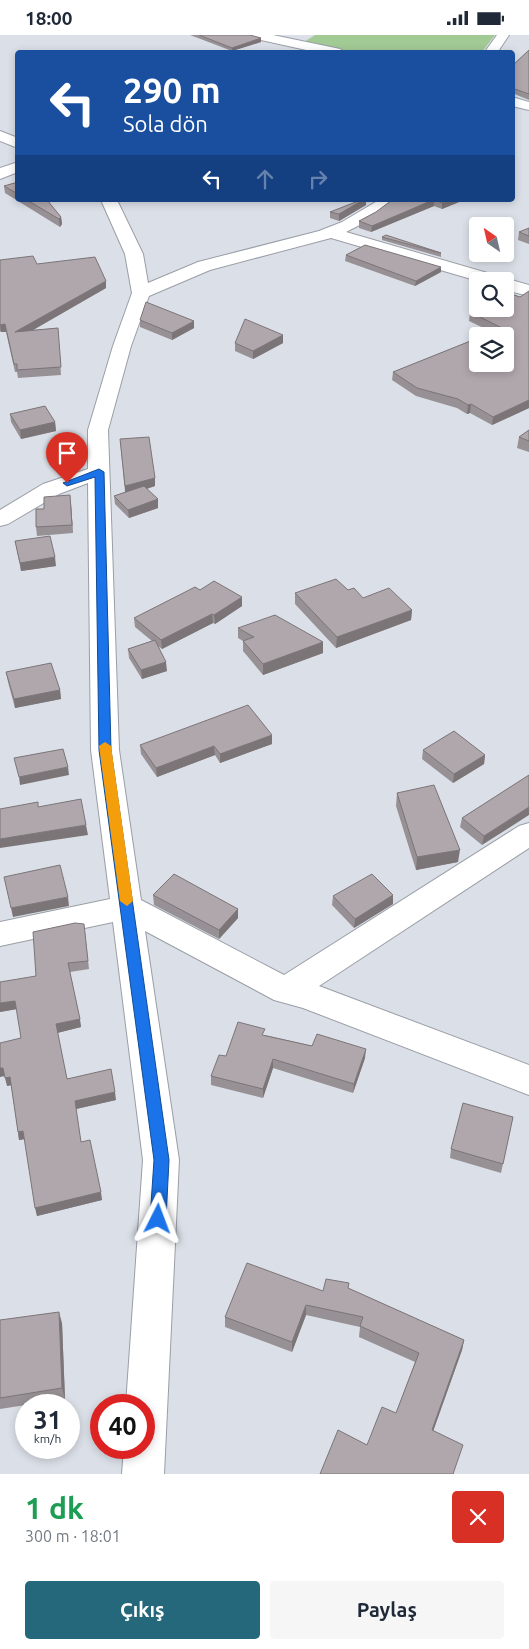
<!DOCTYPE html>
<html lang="tr">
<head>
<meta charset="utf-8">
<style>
	:root { --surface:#fff; --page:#f6f6f7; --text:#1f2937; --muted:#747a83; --accent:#26687b }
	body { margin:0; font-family:Ubuntu,sans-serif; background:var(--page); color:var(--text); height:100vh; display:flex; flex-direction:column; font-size:19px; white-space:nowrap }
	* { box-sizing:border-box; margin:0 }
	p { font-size:16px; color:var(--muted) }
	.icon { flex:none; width:28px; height:28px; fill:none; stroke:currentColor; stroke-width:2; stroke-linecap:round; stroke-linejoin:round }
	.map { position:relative; height:1439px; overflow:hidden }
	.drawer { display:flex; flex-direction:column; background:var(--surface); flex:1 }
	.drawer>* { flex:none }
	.hud { position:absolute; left:15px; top:15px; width:500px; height:152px; border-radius:5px; box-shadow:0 2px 8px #0003; background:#1a4fa0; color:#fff; overflow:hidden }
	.needle { width:32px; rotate:326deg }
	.fabs { position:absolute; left:469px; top:182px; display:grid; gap:10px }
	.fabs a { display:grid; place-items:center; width:45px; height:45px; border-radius:5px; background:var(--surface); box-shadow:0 2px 8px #0003; font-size:25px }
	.speed { position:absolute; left:15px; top:1359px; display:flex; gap:10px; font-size:25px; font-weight:700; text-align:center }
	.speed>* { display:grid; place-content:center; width:65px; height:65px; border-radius:50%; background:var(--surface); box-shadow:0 2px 8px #0003; line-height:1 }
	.speed small { font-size:12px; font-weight:400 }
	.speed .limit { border:8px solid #d22; background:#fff; color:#111 }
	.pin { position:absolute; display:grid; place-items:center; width:42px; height:42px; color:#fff; margin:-51px -21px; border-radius:50% 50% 50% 0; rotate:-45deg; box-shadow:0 0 5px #0007 }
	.pin .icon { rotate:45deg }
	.me { position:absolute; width:55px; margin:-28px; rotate:3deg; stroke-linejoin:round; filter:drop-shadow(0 0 4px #0008) }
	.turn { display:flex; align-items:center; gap:18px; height:105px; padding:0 25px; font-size:22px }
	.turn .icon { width:65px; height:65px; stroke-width:2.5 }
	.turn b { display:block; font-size:35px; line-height:42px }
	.lanes { display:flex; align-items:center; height:48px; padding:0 25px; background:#0003; justify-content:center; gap:25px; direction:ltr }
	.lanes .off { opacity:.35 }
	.round { display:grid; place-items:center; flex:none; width:52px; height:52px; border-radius:5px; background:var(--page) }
	.summary { display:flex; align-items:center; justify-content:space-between; height:85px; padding:0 25px }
	h1 { font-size:30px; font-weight:700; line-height:38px; color:#1e9e55 }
	.button { display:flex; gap:10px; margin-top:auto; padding:10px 25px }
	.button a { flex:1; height:58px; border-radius:5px; background:var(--accent); color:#fff; font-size:20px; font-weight:700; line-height:58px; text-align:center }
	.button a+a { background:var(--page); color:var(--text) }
	.status { display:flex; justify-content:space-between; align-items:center; height:35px; padding:0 25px; background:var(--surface); direction:ltr }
	.status svg { height:14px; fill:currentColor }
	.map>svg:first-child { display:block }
	.green { fill:#a2ca95 }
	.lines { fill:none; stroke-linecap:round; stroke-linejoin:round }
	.minor-casing { stroke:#9a9ea6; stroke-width:2 }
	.minor { fill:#fff; fill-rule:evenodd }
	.wall { fill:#979094 }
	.shaded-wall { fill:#7b7578 }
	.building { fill:#b0a7ac; stroke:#7b7578 }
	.route { fill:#1a73e8; stroke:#114b97 }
	.slow { fill:#f59e0b }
</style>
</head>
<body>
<div class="status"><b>18:00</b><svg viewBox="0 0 49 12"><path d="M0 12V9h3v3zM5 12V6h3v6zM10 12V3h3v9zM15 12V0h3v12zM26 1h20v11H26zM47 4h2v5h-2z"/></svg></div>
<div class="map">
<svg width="529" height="1439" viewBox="0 0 529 1439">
	<rect width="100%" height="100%" fill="#dbe0e8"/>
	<polygon class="green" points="315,0 495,0 481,18 350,17 304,7"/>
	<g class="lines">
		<g class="minor-casing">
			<g id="minor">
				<polygon points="250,0 273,0 340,14 346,18 320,18 252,3"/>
				<polygon points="497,0 509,0 497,18 484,18"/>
				<polygon points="512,62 529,67 529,75 512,71"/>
				<polygon points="0,96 18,103 18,113 0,106"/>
				<polygon points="18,127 18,137 0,144 0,133"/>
				<polygon points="101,165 117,165 143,219 148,248 198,227 319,196 342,187 379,165 397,165 375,182 346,197 529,250 529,261 505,255 505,246 478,246 331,203 210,235 149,261 131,311 108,395 119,715 141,865 284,940 519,791 529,788 529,813 319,951 529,1030 529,1060 303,973 274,965 145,896 179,1125 164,1439 122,1439 124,1412 144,1412 144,1370 126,1370 143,1125 113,887 0,911 0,887 110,864 91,715 88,448 59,459 8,489 0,491 0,475 43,449 88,434 88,395 113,311 132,258 125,219"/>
			</g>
		</g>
		<use href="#minor" class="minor"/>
	</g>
	<g class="wall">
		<polygon points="190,0 250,0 261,7 232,16"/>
		<polygon points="529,15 529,65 512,58 512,31"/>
		<polygon points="18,147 18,165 47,165 61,182 62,189 60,192 5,158 4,151"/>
		<polygon points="361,165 366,165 366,170 339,186 330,183 330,177"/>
		<polygon points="392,165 464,165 442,174 434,171 371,197 359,193 359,186 376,177"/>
		<polygon points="529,193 529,209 518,205 519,197"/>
		<polygon points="382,202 441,218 441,222 382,205"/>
		<polygon points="346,220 441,232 441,237 415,251 345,226"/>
		<polygon points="0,225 37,229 106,253 32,295 58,293 61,340 18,343 17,337 15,337 6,297 1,297 0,296"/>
		<polygon points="529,256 529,373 492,390 470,378 467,379 457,373 416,361 392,345 393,337 492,297 469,286 470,277 520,262"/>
		<polygon points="140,285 194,293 172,305 140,292"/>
		<polygon points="283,300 283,308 253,324 235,316 235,308"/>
		<polygon points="10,379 55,387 56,396 21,404 11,387"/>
		<polygon points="529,395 529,417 517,413 519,402"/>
		<polygon points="120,404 155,443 155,451 147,454 158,473 129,483 115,469 114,461 125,457"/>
		<polygon points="71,469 73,498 37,501 36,492 44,474"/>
		<polygon points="15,506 56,531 21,536"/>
		<polygon points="200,555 242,571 215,589 213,588 162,614 158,611 167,636 142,644 129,623 128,614 152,606 135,592 134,583"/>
		<polygon points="348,555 363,563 412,575 411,585 336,613 295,569 295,558"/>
		<polygon points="238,593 323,607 323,618 263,640 243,616 243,606 238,603"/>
		<polygon points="6,637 60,655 61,664 15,673 8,647"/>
		<polygon points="272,709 220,728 215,720 157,742 141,719 140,710"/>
		<polygon points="423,715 485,720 484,729 453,748 422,724"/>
		<polygon points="529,740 482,810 460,792 462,783"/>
		<polygon points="397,758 458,827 416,835 396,771"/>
		<polygon points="153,860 238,874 238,883 219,904 154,870"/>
		<polygon points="333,861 393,869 354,893 332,870"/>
		<polygon points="85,897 89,934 70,937 81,992 57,998 67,1044 116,1065 76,1074 81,1107 102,1165 37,1181 25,1104 19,1105 18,1097 11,1050 7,1051 21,1003 17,974 0,977 36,941"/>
		<polygon points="265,1000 365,1023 353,1058 273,1033 263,1063 211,1050 211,1041 226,1021"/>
		<polygon points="513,1082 501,1138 450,1123 451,1114"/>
		<polygon points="348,1253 464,1305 462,1315 433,1396 460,1419 367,1410 396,1378 415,1327 359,1302 360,1292 306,1280 292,1317 225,1292 225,1282 323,1256"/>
		<polygon points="0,1285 62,1288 65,1364 0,1374"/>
	</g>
	<g class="shaded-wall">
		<polygon points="261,3 261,7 232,16 232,13"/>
		<polygon points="363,165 366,165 366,170 339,186 339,179"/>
		<polygon points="433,165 434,165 434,171 371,197 372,191"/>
		<polygon points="450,165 464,165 442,174 442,168"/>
		<polygon points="61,182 62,189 60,192 59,184"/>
		<polygon points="441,232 441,237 415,251 416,246"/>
		<polygon points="106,246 106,253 16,305 15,297"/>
		<polygon points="194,286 194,293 172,305 172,298"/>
		<polygon points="5,289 6,297 1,297 0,290"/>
		<polygon points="283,300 283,308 253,324 253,316"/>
		<polygon points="529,365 529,373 492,390 493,382"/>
		<polygon points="471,369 470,378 467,379 468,370"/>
		<polygon points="55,387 56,396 21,404 20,395"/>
		<polygon points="155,443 155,451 125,460 125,451"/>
		<polygon points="70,460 71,469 73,498 72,490"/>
		<polygon points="158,464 158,473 129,483 128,475"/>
		<polygon points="55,522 56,531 21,536 20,528"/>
		<polygon points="242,562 242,571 215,589 214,580"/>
		<polygon points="412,575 411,585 336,613 337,602"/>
		<polygon points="212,579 213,588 162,614 161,605"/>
		<polygon points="323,607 323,618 263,640 263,629"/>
		<polygon points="166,627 167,636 142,644 141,635"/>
		<polygon points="60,655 61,664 15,673 14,664"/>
		<polygon points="272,700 272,709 220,728 220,719"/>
		<polygon points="214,711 215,720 157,742 156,733"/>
		<polygon points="485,720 484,729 453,748 454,739"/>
		<polygon points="68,732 69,740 20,750 19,742"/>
		<polygon points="529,772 529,780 482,810 484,801"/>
		<polygon points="86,790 88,800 0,813 0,804"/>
		<polygon points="460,815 458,827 416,835 417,822"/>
		<polygon points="393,860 393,869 354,893 355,884"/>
		<polygon points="68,862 69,871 13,882 11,873"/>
		<polygon points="238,874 238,883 219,904 219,895"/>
		<polygon points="15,966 17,974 0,977 0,968"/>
		<polygon points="80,984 81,992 57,998 56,989"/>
		<polygon points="366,1014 365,1023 353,1058 354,1049"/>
		<polygon points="273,1024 273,1033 263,1063 263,1054"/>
		<polygon points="0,1033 3,1033 5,1041 0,1042"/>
		<polygon points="10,1042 12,1050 7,1051 5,1043"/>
		<polygon points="115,1057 116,1065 76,1074 75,1066"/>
		<polygon points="23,1096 25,1104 19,1105 18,1097"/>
		<polygon points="101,1157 102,1165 37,1181 35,1173"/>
		<polygon points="306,1270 306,1280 292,1317 292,1307"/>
		<polygon points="59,1277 62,1288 65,1364 62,1353"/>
		<polygon points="464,1305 462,1315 430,1405 432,1395"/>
	</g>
	<g class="building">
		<polygon points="199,0 250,0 261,3 232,13"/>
		<polygon points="529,15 529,59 512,53 512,31"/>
		<polygon points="18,147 18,159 4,151"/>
		<polygon points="27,165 47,165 61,182 59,184"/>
		<polygon points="361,165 363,165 339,179 330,177"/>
		<polygon points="392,165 433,165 372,191 359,186 376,177"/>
		<polygon points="436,165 450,165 442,168"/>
		<polygon points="529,193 529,201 519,197"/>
		<polygon points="386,200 441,218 382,202"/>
		<polygon points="365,210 441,232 416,246 346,220"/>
		<polygon points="33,221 37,229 95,222 106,246 15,297 58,293 61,332 17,335 17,329 14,329 5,289 0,290 0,225"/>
		<polygon points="529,256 529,365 493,382 471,369 468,370 458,364 417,353 393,337 478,303 478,329 505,329 505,301 482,301 502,293 470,277 479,274 505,274 505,263 514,260 520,262"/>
		<polygon points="146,267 194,286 172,298 140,285"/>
		<polygon points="245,284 283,300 253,316 235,308"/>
		<polygon points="45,371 55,387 20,395 10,379"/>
		<polygon points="529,395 529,406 519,402"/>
		<polygon points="149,402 155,443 125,451 120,404"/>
		<polygon points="144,451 158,464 128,475 114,461"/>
		<polygon points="70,460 72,490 36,492 36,474 44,474 44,462"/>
		<polygon points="50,501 55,522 20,528 15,506"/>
		<polygon points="336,544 348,555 354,553 363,563 389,553 412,575 337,602 295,558"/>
		<polygon points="214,546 242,562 214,580 212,579 161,605 134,583 195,552 200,555"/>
		<polygon points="275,580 323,607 263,629 243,606 254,602 238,593"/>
		<polygon points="155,605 166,627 141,635 128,614"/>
		<polygon points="51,628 60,655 14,664 6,637"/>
		<polygon points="248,670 272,700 220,719 214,711 156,733 140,710"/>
		<polygon points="454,696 485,720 454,739 423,715"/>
		<polygon points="63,714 68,732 19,742 14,723"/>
		<polygon points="529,740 529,772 484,801 462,783"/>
		<polygon points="434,750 460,815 417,822 397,758"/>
		<polygon points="81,764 86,790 0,804 0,774 38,767 38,772"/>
		<polygon points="60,830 68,862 11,873 4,842"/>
		<polygon points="174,839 238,874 219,895 153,860"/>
		<polygon points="372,839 393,860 355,884 333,861"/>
		<polygon points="75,888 84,889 88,926 68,928 80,984 56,989 67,1044 111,1034 115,1057 75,1066 81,1107 90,1105 101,1157 35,1173 23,1096 18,1097 10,1042 5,1043 3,1033 0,1033 0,1008 21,1003 15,966 0,968 0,947 36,941 33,897"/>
		<polygon points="238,987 265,994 262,1000 312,1011 317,999 366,1014 354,1049 273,1024 263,1054 211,1041 219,1020 226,1021"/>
		<polygon points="463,1068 513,1082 503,1129 451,1114"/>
		<polygon points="247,1228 323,1256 326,1244 349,1248 348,1253 464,1305 432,1395 463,1410 453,1439 320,1439 338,1395 367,1410 382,1372 396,1378 419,1318 360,1291 363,1282 306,1270 292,1307 225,1282"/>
		<polygon points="59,1277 62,1353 0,1363 0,1285"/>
	</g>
	<polygon class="route" points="99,434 104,437 111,715 169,1125 166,1184 163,1189 158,1191 152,1189 150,1184 154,1125 99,715 95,442 67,451 63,448"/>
	<polygon class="slow" points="105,707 111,711 133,866 127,871 120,866 99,711"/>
</svg>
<div class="fabs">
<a><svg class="needle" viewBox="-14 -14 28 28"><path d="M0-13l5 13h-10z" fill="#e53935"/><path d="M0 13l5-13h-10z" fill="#747a83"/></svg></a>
<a><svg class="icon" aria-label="search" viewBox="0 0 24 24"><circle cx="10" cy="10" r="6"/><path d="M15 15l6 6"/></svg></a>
<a><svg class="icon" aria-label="layers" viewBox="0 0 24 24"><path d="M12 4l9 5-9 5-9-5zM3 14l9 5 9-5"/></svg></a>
</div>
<div class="speed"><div>31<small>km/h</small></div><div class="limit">40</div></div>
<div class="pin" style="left:67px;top:448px;background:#d93025"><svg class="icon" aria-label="arrive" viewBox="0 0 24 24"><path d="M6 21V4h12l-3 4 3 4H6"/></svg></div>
<svg class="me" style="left:158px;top:1184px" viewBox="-20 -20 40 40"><path d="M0-17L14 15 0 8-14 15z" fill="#1a73e8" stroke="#fff" stroke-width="4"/></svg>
<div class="hud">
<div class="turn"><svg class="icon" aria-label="left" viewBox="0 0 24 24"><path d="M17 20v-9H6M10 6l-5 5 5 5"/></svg><div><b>290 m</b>Sola dön</div></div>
<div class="lanes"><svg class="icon" aria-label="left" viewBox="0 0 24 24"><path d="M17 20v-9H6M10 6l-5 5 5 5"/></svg><svg class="icon off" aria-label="ahead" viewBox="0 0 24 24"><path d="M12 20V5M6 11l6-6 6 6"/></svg><svg class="icon off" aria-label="right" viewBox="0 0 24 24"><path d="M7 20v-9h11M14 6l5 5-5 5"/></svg></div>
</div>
</div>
<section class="drawer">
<div class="summary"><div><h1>1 dk</h1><p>300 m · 18:01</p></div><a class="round" style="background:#d93025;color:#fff"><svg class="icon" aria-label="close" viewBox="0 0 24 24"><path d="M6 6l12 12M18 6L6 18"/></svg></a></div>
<div class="button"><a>Çıkış</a><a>Paylaş</a></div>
</section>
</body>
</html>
